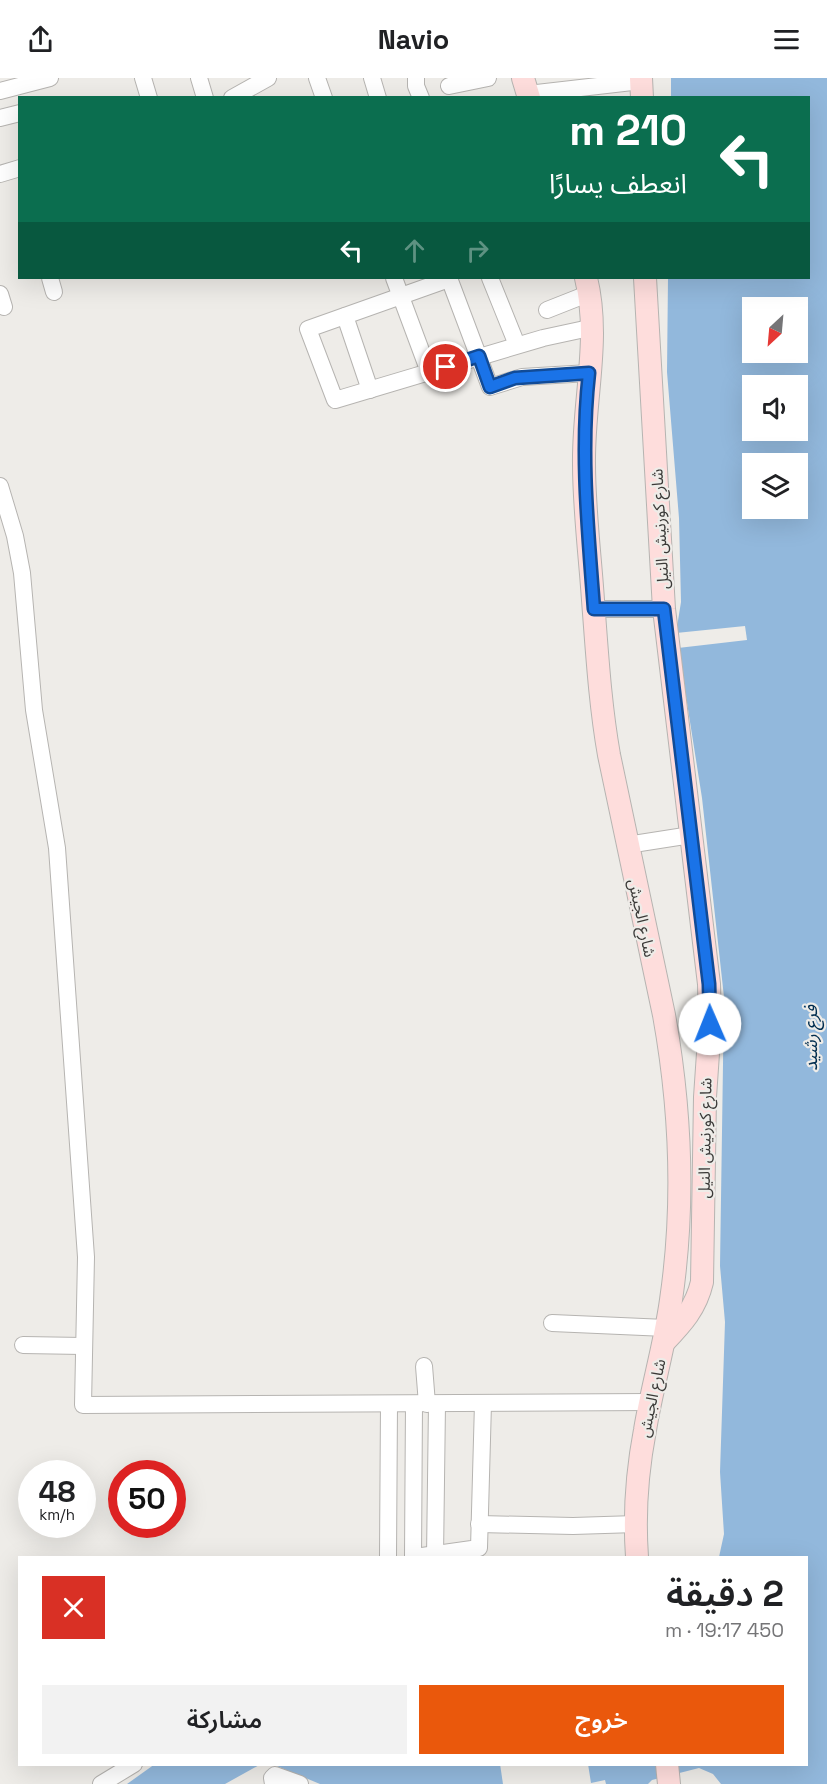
<!DOCTYPE html>
<html lang="ar">
<head>
<meta charset="utf-8">
<style>
	:root { --surface:#fff; --page:#f2f2f2; --text:#202124; --muted:#757577; --accent:#ea580c }
	body { margin:0; font-family:"Space Grotesk","Noto Sans Arabic",sans-serif; background:var(--page); color:var(--text); direction:rtl; height:100vh; display:flex; flex-direction:column; font-size:22px; white-space:nowrap }
	* { box-sizing:border-box; margin:0 }
	p { font-size:20px; color:var(--muted) }
	.icon { flex:none; width:33px; height:33px; fill:none; stroke:currentColor; stroke-width:2; stroke-linecap:round; stroke-linejoin:round }
	.map { position:relative; flex:1; overflow:hidden; direction:ltr }
	.sheet { position:absolute; left:18px; top:1478px; width:790px; height:210px; display:flex; flex-direction:column; background:var(--surface); border-radius:0px; box-shadow:0 6px 24px #0002; direction:rtl }
	.sheet>* { flex:none }
	.hud { position:absolute; left:18px; top:18px; width:792px; height:183px; border-radius:0px; box-shadow:0 6px 24px #0002; direction:rtl; background:#0b6e4f; color:#fff; overflow:hidden }
	.needle { width:39px; rotate:206deg }
	.tools { position:absolute; left:742px; top:219px; display:grid; gap:12px }
	.tools a { display:grid; place-items:center; width:66px; height:66px; border-radius:0px; background:var(--surface); box-shadow:0 6px 24px #0002; font-size:30px }
	.speed { position:absolute; left:18px; top:1382px; display:flex; gap:12px; font-size:30px; font-weight:700; text-align:center }
	.speed>* { display:grid; place-content:center; width:78px; height:78px; border-radius:50%; background:var(--surface); box-shadow:0 6px 24px #0002; line-height:1 }
	.speed small { font-size:15px; font-weight:400 }
	.speed .limit { border:9px solid #d22; background:#fff; color:#111 }
	.pin { position:absolute; display:grid; place-items:center; width:51px; height:51px; color:#fff; margin:-26px; border:3px solid #fff; border-radius:50%; box-shadow:0 2px 6px #0007 }
	.me { position:absolute; width:66px; margin:-33px; rotate:359deg; stroke-linejoin:round; filter:drop-shadow(0 0 4px #0008) }
	.turn { display:flex; align-items:center; gap:21px; height:126px; padding:0 24px; font-size:27px }
	.turn .icon { width:78px; height:78px; stroke-width:2.5 }
	.turn b { display:block; font-size:42px; line-height:51px }
	.lanes { display:flex; align-items:center; height:57px; padding:0 24px; background:#0003; justify-content:center; gap:30px; direction:ltr }
	.lanes .off { opacity:.35 }
	.round { display:grid; place-items:center; flex:none; width:63px; height:63px; border-radius:0px; background:var(--page) }
	.headline { display:flex; align-items:center; justify-content:space-between; height:102px; padding:0 24px }
	h1 { font-size:36px; font-weight:600; line-height:45px }
	.action { display:flex; gap:12px; margin-top:auto; padding:12px 24px }
	.action a { flex:1; height:69px; border-radius:0px; background:var(--accent); color:#fff; font-size:24px; font-weight:600; line-height:69px; text-align:center }
	.action a+a { background:var(--page); color:var(--text) }
	header { display:flex; justify-content:space-between; align-items:center; height:78px; padding:0 24px; background:var(--surface); font-size:27px; font-weight:600 }
	.map>svg:first-child { display:block }
	.water { fill:#92b8dc; fill-rule:evenodd }
	.pier { fill:#eeece8 }
	.lines { fill:none; stroke-linecap:round; stroke-linejoin:round }
	.minor-casing { stroke:#b6b4b1; stroke-width:18 }
	.secondary-casing { stroke:#b6b4b1; stroke-width:24 }
	.minor { stroke:#fff; stroke-width:16 }
	.secondary { stroke:#fedddc; stroke-width:22 }
	.route-casing { stroke:#114b97; stroke-width:15 }
	.route { stroke:#1a73e8; stroke-width:10 }
	.labels { text-anchor:middle; dominant-baseline:central; stroke-width:4.5; stroke-linejoin:round; paint-order:stroke }
	.street-label { font-size:16px; fill:#3b3a38; stroke:#eeece8 }
	.water-label { font-size:18px; font-style:italic; fill:#002d4f; stroke:#eeece8 }
</style>
</head>
<body>
<header><svg class="icon" aria-label="menu" viewBox="0 0 24 24"><path d="M4 6h16M4 12h16M4 18h16"/></svg>Navio<svg class="icon" aria-label="share" viewBox="0 0 24 24"><path d="M12 15V3M7 8l5-5 5 5M5 13v7h14v-7"/></svg></header>
<div class="map">
<svg width="827" height="1706" viewBox="0 0 827 1706">
	<rect width="100%" height="100%" fill="#eeece8"/>
	<g class="water">
		<path d="M671,0H827V1706H721L713,1696L699,1690L652,1702L648,1706H606L605,1702L591,1705L588,1686H807V1479H719L724,1456L720,1394L725,1244L720,1188L724,919L702,720L676,555L681,524L679,440L667,294L668,200H808V20L671,19ZM753,230H798V274H753ZM753,308H798V352H753ZM753,386H798V430H753Z"/>
		<polygon points="155,1686 261,1686 225,1706 127,1706"/>
		<polygon points="272,1686 500,1686 503,1706 320,1706"/>
	</g>
	<polygon class="pier" points="745,548 747,562 678,570 676,555"/>
	<g class="lines">
		<g class="minor-casing">
			<g id="minor">
				<polyline points="143,0 149,20"/>
				<polyline points="199,0 205,20"/>
				<polyline points="317,0 324,20"/>
				<polyline points="372,0 378,20"/>
				<polyline points="416,0 416,8 421,20"/>
				<polyline points="449,8 488,0"/>
				<polyline points="0,13 50,0"/>
				<polyline points="528,16 641,3"/>
				<polyline points="232,20 268,0"/>
				<polyline points="0,40 20,35"/>
				<polyline points="0,96 20,90"/>
				<polyline points="50,200 54,214"/>
				<polyline points="394,200 429,294"/>
				<polyline points="449,200 490,309 522,299 589,295"/>
				<polyline points="490,200 517,267"/>
				<polyline points="449,201 308,251 335,322 543,260 594,249"/>
				<polyline points="0,216 4,229"/>
				<polyline points="547,232 590,215"/>
				<polyline points="345,238 370,312"/>
				<polyline points="0,408 15,458 22,495 34,632 57,770 86,1179 83,1327 651,1324"/>
				<polyline points="594,531 664,531"/>
				<polyline points="627,767 691,757"/>
				<polyline points="552,1245 666,1250"/>
				<polyline points="23,1267 83,1268"/>
				<polyline points="424,1288 427,1326"/>
				<polyline points="479,1446 573,1448 636,1446"/>
				<polyline points="388,1479 389,1326"/>
				<polyline points="413,1479 414,1326"/>
				<polyline points="415,1479 479,1470 483,1325"/>
				<polyline points="435,1479 437,1326"/>
				<polyline points="101,1706 134,1686"/>
				<polyline points="273,1706 272,1700 275,1697 300,1706"/>
			</g>
		</g>
		<g class="secondary-casing">
			<g id="secondary">
				<polyline points="523,0 529,20"/>
				<polyline points="641,0 642,20"/>
				<path d="M586,200C601,261 583,323 584,386C584,431 590,477 593,522C597,574 600,626 609,677L664,937C681,1032 685,1126 671,1222C665,1266 652,1309 645,1352C637,1394 634,1437 637,1479"/>
				<path d="M645,200L664,531L709,906L710,946L705,1019L702,1204C696,1230 682,1245 664,1264"/>
				<polyline points="667,1686 669,1706"/>
			</g>
		</g>
		<use href="#minor" class="minor"/>
		<use href="#secondary" class="secondary"/>
	</g>
	<g class="lines">
		<g class="route-casing">
			<path id="route" d="M446,289L479,278L490,309L515,300L589,295C580,374 588,452 594,531H664L709,906L710,946"/>
		</g>
		<use href="#route" class="route"/>
	</g>
	<g class="labels">
		<g class="street-label">
			<text transform="translate(660 451) rotate(-93)">شارع كورنيش النيل</text>
			<text transform="translate(642 840) rotate(78)">شارع الجيش</text>
			<text transform="translate(705 1060) rotate(-89)">شارع كورنيش النيل</text>
			<text transform="translate(652 1320) rotate(-78)">شارع الجيش</text>
		</g>
		<g class="water-label">
			<text transform="translate(810 960) rotate(-90)">فرع رشيد</text>
		</g>
	</g>
</svg>
<div class="tools">
<a><svg class="needle" viewBox="-14 -14 28 28"><path d="M0-13l5 13h-10z" fill="#e53935"/><path d="M0 13l5-13h-10z" fill="#757577"/></svg></a>
<a><svg class="icon" aria-label="sound" viewBox="0 0 24 24"><path d="M4 9h4l5-4v14l-5-4H4zM17 9q2 3 0 6"/></svg></a>
<a><svg class="icon" aria-label="layers" viewBox="0 0 24 24"><path d="M12 4l9 5-9 5-9-5zM3 14l9 5 9-5"/></svg></a>
</div>
<div class="speed"><div>48<small>km/h</small></div><div class="limit">50</div></div>
<div class="pin" style="left:446px;top:289px;background:#d93025"><svg class="icon" aria-label="arrive" viewBox="0 0 24 24"><path d="M6 21V4h12l-3 4 3 4H6"/></svg></div>
<svg class="me" style="left:710px;top:946px" viewBox="-20 -20 40 40"><circle r="19" fill="#fff"/><path d="M0-13L10 11 0 6-10 11z" fill="#1a73e8"/></svg>
<div class="hud">
<div class="turn"><svg class="icon" aria-label="left" viewBox="0 0 24 24"><path d="M17 20v-9H6M10 6l-5 5 5 5"/></svg><div><b>210 m</b>انعطف يسارًا</div></div>
<div class="lanes"><svg class="icon" aria-label="left" viewBox="0 0 24 24"><path d="M17 20v-9H6M10 6l-5 5 5 5"/></svg><svg class="icon off" aria-label="ahead" viewBox="0 0 24 24"><path d="M12 20V5M6 11l6-6 6 6"/></svg><svg class="icon off" aria-label="right" viewBox="0 0 24 24"><path d="M7 20v-9h11M14 6l5 5-5 5"/></svg></div>
</div>
<section class="sheet">
<div class="headline"><div><h1>2 دقيقة</h1><p>450 m · 19:17</p></div><a class="round" style="background:#d93025;color:#fff"><svg class="icon" aria-label="close" viewBox="0 0 24 24"><path d="M6 6l12 12M18 6L6 18"/></svg></a></div>
<div class="action"><a>خروج</a><a>مشاركة</a></div>
</section>
</div>
</body>
</html>
